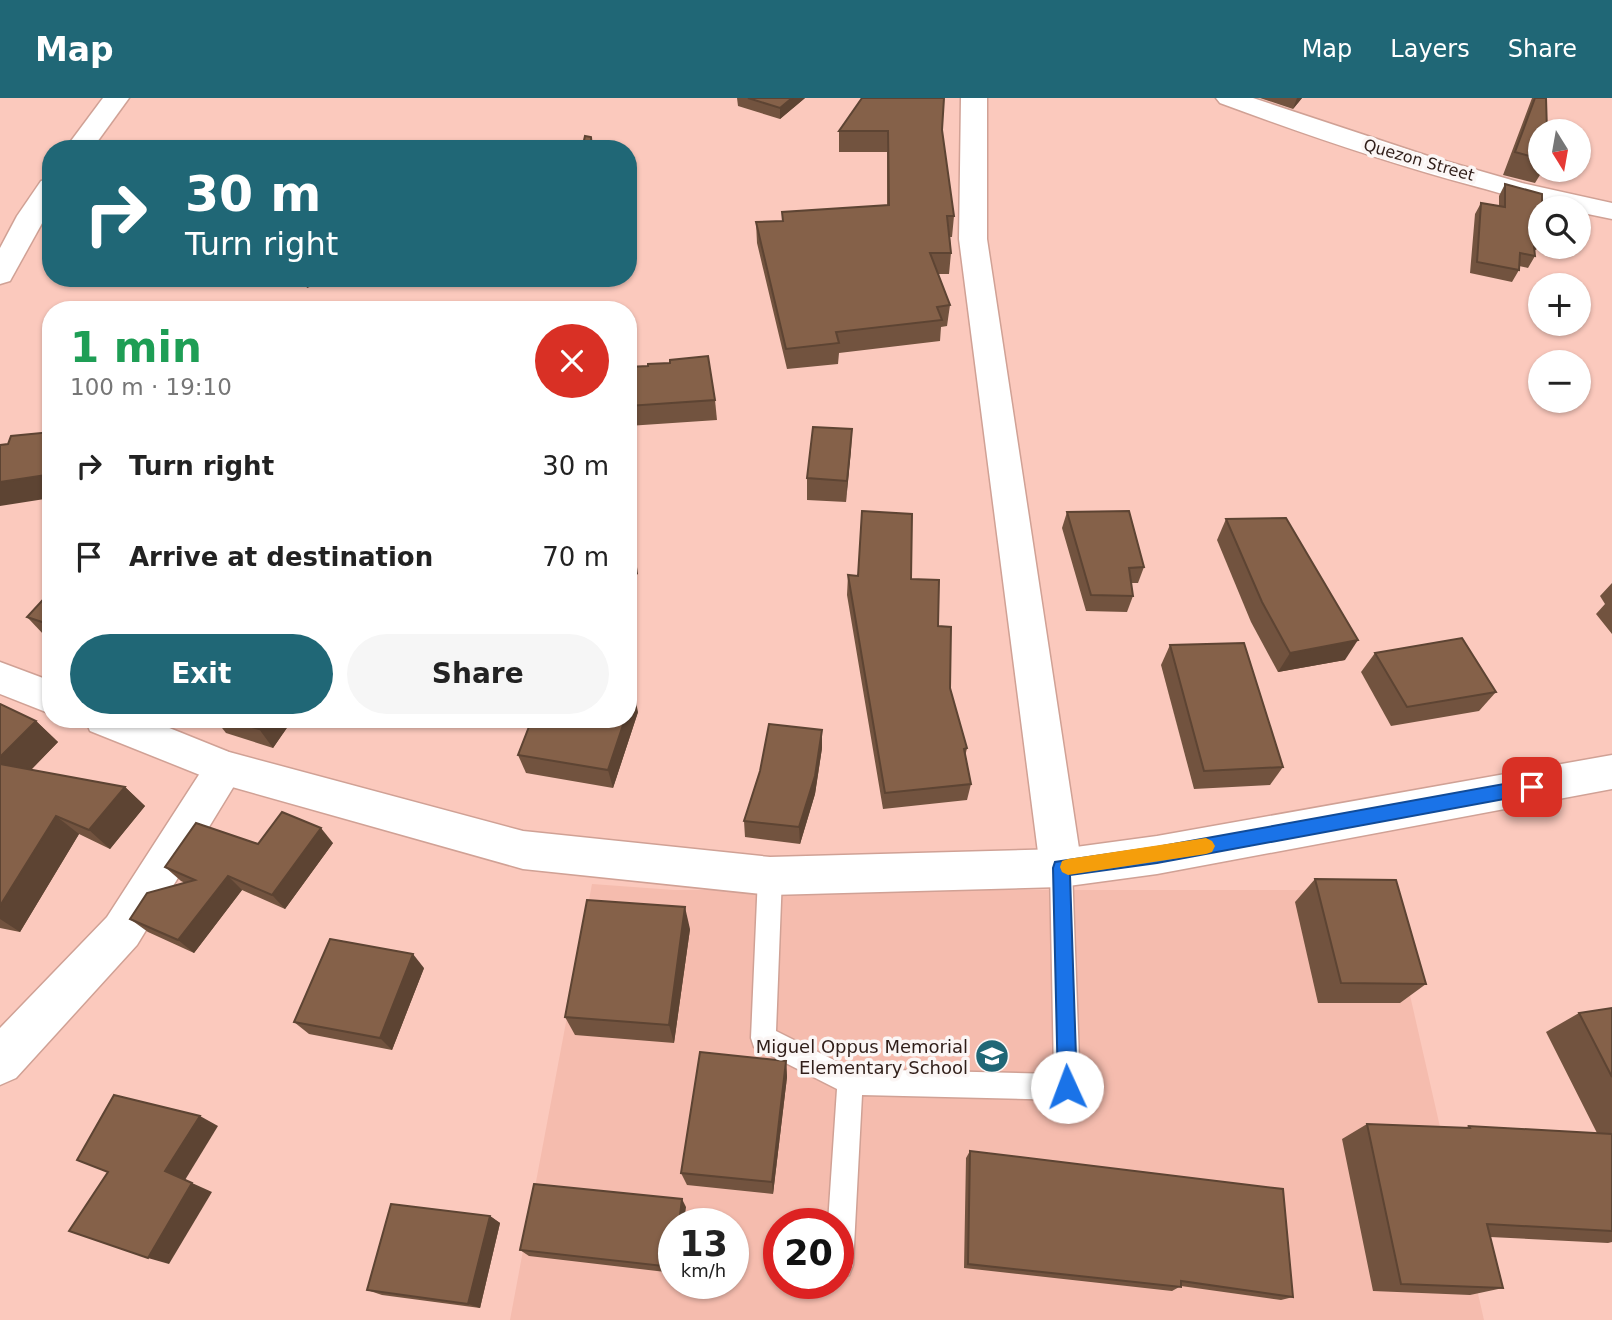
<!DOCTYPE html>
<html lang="en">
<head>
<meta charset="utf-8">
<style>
	:root { --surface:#fff; --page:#f6f6f6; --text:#222; --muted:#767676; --accent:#206776 }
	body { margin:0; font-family:"DejaVu Sans",sans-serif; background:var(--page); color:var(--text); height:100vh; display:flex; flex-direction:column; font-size:26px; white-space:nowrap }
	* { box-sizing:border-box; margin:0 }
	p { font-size:23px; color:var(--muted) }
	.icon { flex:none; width:38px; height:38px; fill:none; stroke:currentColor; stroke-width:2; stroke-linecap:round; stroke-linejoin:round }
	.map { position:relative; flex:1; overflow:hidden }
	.side { position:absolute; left:42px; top:203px; width:595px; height:427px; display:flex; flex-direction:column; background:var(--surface); border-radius:28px; box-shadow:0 2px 5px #0004 }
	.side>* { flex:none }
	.top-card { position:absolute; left:42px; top:42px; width:595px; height:147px; border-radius:28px; box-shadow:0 2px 5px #0004; background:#206776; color:#fff; overflow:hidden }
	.needle { width:46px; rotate:169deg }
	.buttons { position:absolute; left:1528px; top:21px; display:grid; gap:14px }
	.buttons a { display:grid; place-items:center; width:63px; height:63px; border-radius:50%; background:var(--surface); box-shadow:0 2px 5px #0004; font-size:35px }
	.speed { position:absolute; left:658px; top:1110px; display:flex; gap:14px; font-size:35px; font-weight:700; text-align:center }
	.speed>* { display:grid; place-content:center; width:91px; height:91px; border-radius:50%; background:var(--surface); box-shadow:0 2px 5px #0004; line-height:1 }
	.speed small { font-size:18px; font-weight:400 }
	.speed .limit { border:10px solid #d22; background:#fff; color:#111 }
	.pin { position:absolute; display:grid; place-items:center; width:60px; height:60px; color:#fff; margin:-30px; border-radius:14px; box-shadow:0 4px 10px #0006 }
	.me { position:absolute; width:77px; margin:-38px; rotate:358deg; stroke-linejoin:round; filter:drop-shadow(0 0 5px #0008) }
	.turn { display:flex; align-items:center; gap:24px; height:147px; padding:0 28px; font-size:32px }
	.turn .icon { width:91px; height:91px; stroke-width:2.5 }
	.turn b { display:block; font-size:49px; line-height:60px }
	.round { display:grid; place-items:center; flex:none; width:74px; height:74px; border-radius:37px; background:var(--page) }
	.headline { display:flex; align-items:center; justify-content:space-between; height:119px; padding:0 28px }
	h1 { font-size:42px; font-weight:700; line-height:52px; color:#1e9e55 }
	.action { display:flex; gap:14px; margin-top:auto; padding:14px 28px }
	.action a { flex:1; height:80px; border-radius:42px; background:var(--accent); color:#fff; font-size:28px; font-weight:700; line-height:80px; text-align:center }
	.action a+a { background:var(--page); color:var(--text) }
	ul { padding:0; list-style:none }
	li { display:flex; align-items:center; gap:21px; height:91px; padding:0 28px }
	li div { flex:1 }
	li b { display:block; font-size:26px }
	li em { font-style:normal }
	header { display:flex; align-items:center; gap:42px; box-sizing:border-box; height:98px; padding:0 35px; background:var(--accent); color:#fff }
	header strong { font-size:33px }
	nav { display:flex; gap:38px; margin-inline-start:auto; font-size:24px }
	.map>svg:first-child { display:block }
	.built { fill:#f5bcae; fill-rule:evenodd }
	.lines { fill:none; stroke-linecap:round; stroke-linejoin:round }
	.lane-casing { stroke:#d0a195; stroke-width:3 }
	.street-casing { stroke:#d0a195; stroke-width:3 }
	.secondary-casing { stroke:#d0a195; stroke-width:3 }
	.lane { fill:#fff; fill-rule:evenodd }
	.street { fill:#fff; fill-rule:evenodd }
	.secondary { fill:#fff; fill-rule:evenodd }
	.wall { fill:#72533f }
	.shaded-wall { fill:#5d4433 }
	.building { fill:#856149; stroke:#5d4433; stroke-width:2 }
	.route { fill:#1a73e8; stroke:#114b97; stroke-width:2 }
	.slow { fill:#f59e0b }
	.labels { text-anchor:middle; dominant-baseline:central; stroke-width:7; stroke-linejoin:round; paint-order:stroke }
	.far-street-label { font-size:16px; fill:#301e19; stroke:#fbf6f5 }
	.poi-label { font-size:18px; fill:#301e19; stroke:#fbf6f5; text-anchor:end }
</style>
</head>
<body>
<header>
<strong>Map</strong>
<nav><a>Map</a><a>Layers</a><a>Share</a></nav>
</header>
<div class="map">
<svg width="1612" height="1222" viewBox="0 0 1612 1222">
	<rect width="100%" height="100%" fill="#fbc9bd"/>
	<path class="built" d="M592,786L674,792H1386L1484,1222H510ZM674,1125H733V1185H674ZM779,1125H838V1185H779Z"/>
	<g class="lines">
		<g class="lane-casing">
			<polygon id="lane" points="1061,760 1069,763 1072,770 1080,989 1076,998 1067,1002 862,997 853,1167 849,1177 838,1181 838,1125 828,1125 837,991 754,949 751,940 758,778 762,771 770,767 778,771 782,778 776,933 852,971 1054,976 1050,770 1053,763"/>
		</g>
		<g class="street-casing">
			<g id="street">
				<polygon points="103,0 129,0 92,51 65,51"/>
				<polygon points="961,0 987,0 987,141 1082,770 1076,784 1061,789 1046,784 1040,770 959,141"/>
				<path d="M1216,0H1253L1428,58L1522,85L1612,105V121L1578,114V110C1543,110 1508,97 1474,88C1388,65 1304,36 1220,5Z"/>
				<polygon points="51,81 51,109 10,183 0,186 0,150 17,118 41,83"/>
				<polygon points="225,653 239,658 245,670 137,847 16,980 0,987 0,930 107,819 211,658"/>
			</g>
		</g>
		<g class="secondary-casing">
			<g id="secondary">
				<polygon points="0,564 51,583 51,616 0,596"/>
				<polygon points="85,621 147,621 229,654 523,733 770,759 1061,751 1157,738 1612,657 1612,691 1157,776 1061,789 770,797 523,771 225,687 90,633"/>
			</g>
		</g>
		<use href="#lane" class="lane"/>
		<use href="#street" class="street"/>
		<use href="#secondary" class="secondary"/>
	</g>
	<g class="wall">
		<polygon points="737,0 805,0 780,21 738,8"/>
		<polygon points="1260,0 1302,0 1293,11"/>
		<polygon points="1532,0 1546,0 1540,33 1540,72 1543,72 1535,85 1503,77"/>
		<polygon points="942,32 954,118 952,139 950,139 951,155 949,176 938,176 950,207 947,228 941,229 940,243 839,255 838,266 787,271 757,145 756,124 782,123 782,114 887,107 887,54 839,54 839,33"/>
		<polygon points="1505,86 1540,110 1540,146 1536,152 1534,152 1535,158 1528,170 1519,168 1519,172 1512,184 1470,175 1475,116 1481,105 1499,108 1499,98"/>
		<polygon points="628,269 715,302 717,322 628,328"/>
		<polygon points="852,331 846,404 807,402 807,380"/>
		<polygon points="1067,414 1144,469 1138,485 1131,485 1133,498 1127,514 1086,513 1062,430"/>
		<polygon points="1226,421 1345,562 1278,574 1251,524 1217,442"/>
		<polygon points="848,477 911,481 938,528 950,590 967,650 965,659 971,686 967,702 883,711 847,497"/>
		<polygon points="1612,485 1612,536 1596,516 1605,506 1600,498"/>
		<polygon points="51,493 51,540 45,538 27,519"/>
		<polygon points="1170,547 1283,669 1270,687 1194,691 1161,567"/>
		<polygon points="1375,555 1496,594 1479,613 1391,628 1361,574"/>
		<polygon points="0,606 36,623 58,644 31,672 125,689 145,708 110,751 79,736 20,834 0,830"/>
		<polygon points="638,614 613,690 526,675 518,657"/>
		<polygon points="215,621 293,621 273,650 226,635"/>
		<polygon points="822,650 815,696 800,746 745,739 744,723"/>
		<polygon points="333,745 285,811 242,792 194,855 148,834 130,821 185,785 181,783 165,769 258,746"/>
		<polygon points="1315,781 1426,886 1400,905 1318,905 1295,804"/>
		<polygon points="690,831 674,945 575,937 565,919"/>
		<polygon points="424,870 392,952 309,936 294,924"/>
		<polygon points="1612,910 1612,1144 1608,1145 1490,1139 1503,1190 1470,1197 1373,1193 1342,1041 1367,1026 1464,1030 1469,1028 1597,1035 1546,934 1579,915"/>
		<polygon points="786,963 787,979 773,1096 687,1087 681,1075"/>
		<polygon points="970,1053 1293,1199 1281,1202 1181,1188 1172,1193 964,1170 966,1060"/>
		<polygon points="686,1109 674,1125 674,1175 529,1158 520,1152"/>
		<polygon points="490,1118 500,1125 480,1210 382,1197 367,1192"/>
	</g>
	<g class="shaded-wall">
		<polygon points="792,0 805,0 780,21 780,10"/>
		<polygon points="1297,0 1302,0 1293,11"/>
		<polygon points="303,180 333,180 307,190"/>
		<polygon points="852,331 851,353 846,404 847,383"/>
		<polygon points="51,361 51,400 0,408 0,384"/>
		<polygon points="635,455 638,476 628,483 628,460"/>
		<polygon points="1358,542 1345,562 1278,574 1290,555"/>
		<polygon points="634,595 638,614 613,690 608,672 625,621 628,621 628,612"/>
		<polygon points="266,621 293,621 273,650 259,631"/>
		<polygon points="36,623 58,644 18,685 0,670 0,659"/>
		<polygon points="822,632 822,650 815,696 800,746 799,729"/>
		<polygon points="125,689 145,708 110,751 89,732"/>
		<polygon points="56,718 79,736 20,834 0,821 0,808"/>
		<polygon points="321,730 333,745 285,811 272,797"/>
		<polygon points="228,778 242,792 194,855 178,842"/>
		<polygon points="685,809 690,831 674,945 669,927"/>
		<polygon points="413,856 424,870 392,952 380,940"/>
		<polygon points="786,963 787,979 773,1096 772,1084"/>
		<polygon points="200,1018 218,1028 185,1082 165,1073"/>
		<polygon points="192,1085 212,1094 169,1166 148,1160"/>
		<polygon points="682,1101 686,1109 684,1125 679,1125"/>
		<polygon points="490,1118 500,1125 480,1210 468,1206"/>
	</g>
	<g class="building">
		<polygon points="748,0 792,0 780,10"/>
		<polygon points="862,0 944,0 942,32 954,118 947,118 951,155 930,155 950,207 937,209 942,222 836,234 839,245 786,251 756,124 783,123 782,114 889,107 888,33 839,33"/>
		<polygon points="1535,0 1546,0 1547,33 1540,33 1540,61 1515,54"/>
		<polygon points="585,38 591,39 592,51 582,51"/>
		<polygon points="1505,86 1542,96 1542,110 1540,110 1540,140 1533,139 1535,158 1520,155 1519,172 1477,164 1481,105 1505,109"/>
		<polygon points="708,258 715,302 628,308 628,269 648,268 648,266 670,265 670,262"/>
		<polygon points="813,329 852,331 847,383 807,380"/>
		<polygon points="51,334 51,361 46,377 0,384 0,347 8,346 11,338"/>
		<polygon points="862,413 912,416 911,481 939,482 938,528 951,529 950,590 967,650 964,651 971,686 885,695 848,477 858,478"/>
		<polygon points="1129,413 1144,469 1129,470 1133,498 1091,497 1067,414"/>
		<polygon points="1286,420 1358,542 1290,555 1262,504 1226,421"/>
		<polygon points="628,450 635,455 628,460"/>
		<polygon points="51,493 51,527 27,519"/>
		<polygon points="1462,540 1496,594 1407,609 1375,555"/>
		<polygon points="1244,545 1283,669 1204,673 1170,547"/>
		<polygon points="628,594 634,595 628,612"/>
		<polygon points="0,606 36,623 0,659"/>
		<polygon points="226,621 266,621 259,631"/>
		<polygon points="532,621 625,621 608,672 518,657"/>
		<polygon points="769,626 822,632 815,678 799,729 744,723 760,673"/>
		<polygon points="0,666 125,689 89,732 56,718 0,808"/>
		<polygon points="282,714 321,730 272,797 228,778 178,842 130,821 147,795 195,782 165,769 196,725 258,746"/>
		<polygon points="1315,781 1396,782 1426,886 1341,885"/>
		<polygon points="587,802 685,809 669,927 565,919"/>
		<polygon points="330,841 413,856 380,940 294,924"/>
		<polygon points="1612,910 1612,979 1579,915"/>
		<polygon points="700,954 786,963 772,1084 681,1075"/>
		<polygon points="114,997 200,1018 165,1073 192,1085 148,1160 69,1133 108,1074 77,1062"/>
		<polygon points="1367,1026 1470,1030 1469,1028 1612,1036 1612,1133 1487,1126 1503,1190 1401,1186"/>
		<polygon points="970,1053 1283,1091 1293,1199 1181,1183 1181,1189 968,1166"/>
		<polygon points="534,1086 682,1101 679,1125 674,1125 674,1160 672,1169 520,1152"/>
		<polygon points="391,1106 490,1118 468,1206 367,1192"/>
	</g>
	<polygon class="route" points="1532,681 1537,683 1540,689 1537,694 1532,696 1157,765 1070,777 1077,989 1074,996 1067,998 1060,996 1058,989 1053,770 1055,764 1157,749"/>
	<polygon class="slow" points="1206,740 1212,743 1215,748 1212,754 1206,756 1068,777 1062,774 1060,769 1062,763 1068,761"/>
	<defs>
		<g id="school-disc" transform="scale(1.75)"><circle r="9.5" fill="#206776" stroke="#fbf6f5"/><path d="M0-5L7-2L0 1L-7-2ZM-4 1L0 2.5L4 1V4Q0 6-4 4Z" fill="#fff"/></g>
	</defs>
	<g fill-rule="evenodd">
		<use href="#school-disc" x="992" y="958"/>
	</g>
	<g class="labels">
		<g class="far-street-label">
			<text transform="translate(1419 62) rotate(16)">Quezon Street</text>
		</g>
		<g class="poi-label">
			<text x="968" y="948">Miguel Oppus Memorial<tspan x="968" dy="21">Elementary School</tspan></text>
		</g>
	</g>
</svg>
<div class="buttons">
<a><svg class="needle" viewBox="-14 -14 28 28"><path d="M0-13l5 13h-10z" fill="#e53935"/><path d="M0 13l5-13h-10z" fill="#767676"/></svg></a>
<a><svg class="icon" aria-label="search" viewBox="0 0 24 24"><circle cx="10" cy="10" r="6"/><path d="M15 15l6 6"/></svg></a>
<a>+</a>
<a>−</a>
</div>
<div class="speed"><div>13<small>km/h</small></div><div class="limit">20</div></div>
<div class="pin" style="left:1532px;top:689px;background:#d93025"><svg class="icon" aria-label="arrive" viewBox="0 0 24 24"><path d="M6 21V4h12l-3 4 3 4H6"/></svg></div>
<svg class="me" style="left:1067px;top:989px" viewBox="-20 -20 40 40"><circle r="19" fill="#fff"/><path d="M0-13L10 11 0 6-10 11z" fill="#1a73e8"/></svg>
<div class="top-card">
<div class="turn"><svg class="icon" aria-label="right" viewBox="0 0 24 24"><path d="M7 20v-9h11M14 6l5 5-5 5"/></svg><div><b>30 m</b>Turn right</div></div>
</div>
<section class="side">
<div class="headline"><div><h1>1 min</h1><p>100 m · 19:10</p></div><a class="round" style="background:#d93025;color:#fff"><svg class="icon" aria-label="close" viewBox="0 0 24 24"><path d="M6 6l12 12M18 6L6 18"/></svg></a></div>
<ul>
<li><svg class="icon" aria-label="right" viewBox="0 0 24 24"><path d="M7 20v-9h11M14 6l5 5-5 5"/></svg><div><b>Turn right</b></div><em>30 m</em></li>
<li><svg class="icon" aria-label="arrive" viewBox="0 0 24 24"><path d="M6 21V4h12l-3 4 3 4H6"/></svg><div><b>Arrive at destination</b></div><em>70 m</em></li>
</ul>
<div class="action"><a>Exit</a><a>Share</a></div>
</section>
</div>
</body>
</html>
